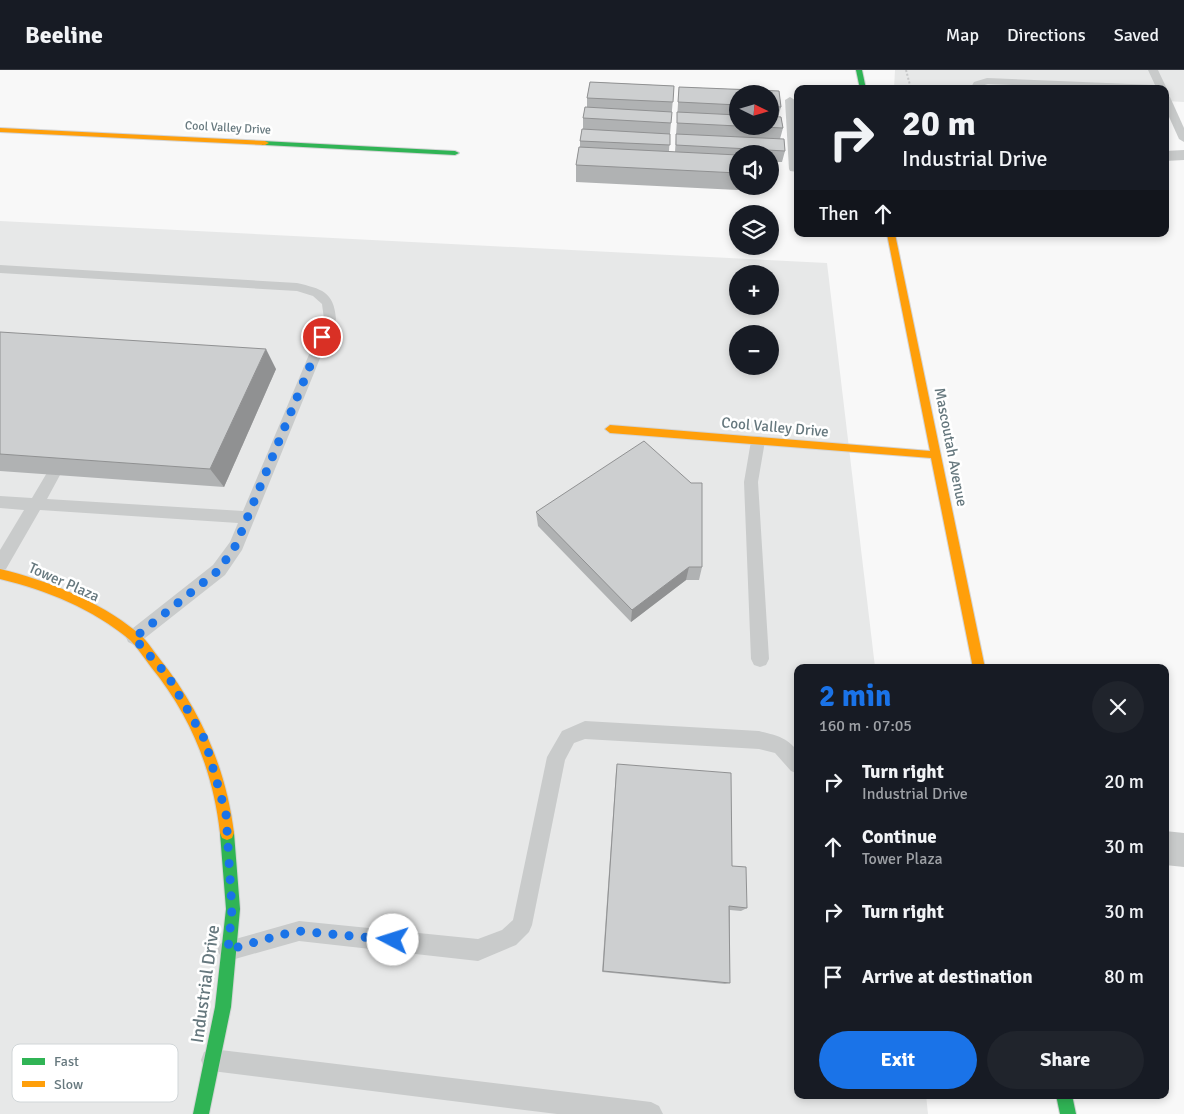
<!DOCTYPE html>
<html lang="en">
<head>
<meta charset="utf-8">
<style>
	:root { --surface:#171b24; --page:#20242c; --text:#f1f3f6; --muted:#9ea1a6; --line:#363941; --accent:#1a73e8 }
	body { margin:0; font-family:Signika,sans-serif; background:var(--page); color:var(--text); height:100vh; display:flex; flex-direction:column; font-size:19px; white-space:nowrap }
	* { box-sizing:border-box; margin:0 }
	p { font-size:16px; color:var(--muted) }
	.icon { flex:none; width:28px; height:28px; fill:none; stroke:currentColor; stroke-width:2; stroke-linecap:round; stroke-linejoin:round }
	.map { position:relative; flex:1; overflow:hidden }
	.side { position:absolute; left:794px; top:594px; width:375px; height:435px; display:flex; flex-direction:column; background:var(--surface); border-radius:10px; box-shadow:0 2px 8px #0003 }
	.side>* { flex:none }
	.banner { position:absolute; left:794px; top:15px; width:375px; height:152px; border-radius:10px; box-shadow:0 2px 8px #0003; background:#171b24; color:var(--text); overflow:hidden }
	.needle { width:32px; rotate:95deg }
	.fabs { position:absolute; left:729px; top:15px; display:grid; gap:10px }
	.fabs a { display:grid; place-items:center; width:50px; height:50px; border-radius:50%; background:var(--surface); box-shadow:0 2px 8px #0003; font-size:25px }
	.pin { position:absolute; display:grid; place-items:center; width:42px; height:42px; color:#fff; margin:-21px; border:2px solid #fff; border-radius:50%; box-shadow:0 1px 5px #0007 }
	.me { position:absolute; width:55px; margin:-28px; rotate:275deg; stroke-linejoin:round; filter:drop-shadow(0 0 4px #0008) }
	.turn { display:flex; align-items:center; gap:18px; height:105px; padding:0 25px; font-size:22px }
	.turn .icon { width:65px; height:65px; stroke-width:2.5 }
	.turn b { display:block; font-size:35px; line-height:42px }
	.then { display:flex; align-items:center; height:48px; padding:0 25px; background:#0003; gap:10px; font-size:19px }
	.round { display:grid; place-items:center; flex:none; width:52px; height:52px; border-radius:26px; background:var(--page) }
	.headline { display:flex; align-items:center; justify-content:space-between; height:85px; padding:0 25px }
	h1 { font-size:30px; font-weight:700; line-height:38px; color:var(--accent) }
	.button { display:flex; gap:10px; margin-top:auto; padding:10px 25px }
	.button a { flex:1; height:58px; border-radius:30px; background:var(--accent); color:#fff; font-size:20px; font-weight:700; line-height:58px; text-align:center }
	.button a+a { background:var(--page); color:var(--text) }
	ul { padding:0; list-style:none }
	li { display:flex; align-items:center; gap:15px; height:65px; padding:0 25px }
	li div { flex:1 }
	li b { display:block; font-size:19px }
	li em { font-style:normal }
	header { display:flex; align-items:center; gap:30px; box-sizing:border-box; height:70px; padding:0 25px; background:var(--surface); border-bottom:1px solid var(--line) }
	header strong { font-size:24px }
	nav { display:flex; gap:28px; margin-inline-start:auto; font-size:18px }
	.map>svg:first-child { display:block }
	.built { fill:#e7e8e8; fill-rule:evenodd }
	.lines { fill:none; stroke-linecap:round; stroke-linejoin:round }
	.fast-casing { stroke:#d3d4d5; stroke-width:2 }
	.slow-casing { stroke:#d3d4d5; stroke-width:2 }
	.path { stroke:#c7c8c9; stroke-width:2; stroke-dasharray:2 2; stroke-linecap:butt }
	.lane { fill:#c9cbcb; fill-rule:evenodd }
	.street { fill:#c9cbcb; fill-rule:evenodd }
	.fast { fill:#30b455; fill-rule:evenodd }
	.slow { fill:#ff9f0a; fill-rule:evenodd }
	.wall { fill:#b0b2b3; fill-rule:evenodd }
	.shaded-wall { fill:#909192 }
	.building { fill:#cdcfd0; stroke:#909192 }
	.route { stroke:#1a73e8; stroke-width:9; stroke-dasharray:0 16.2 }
	.labels { text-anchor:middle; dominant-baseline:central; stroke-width:5; stroke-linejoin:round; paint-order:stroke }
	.far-street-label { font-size:12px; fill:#66787e; stroke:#fff }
	.street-label { font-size:15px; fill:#66787e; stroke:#fff }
	.near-street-label { font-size:18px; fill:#66787e; stroke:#fff }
	.key { fill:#fff; stroke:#d1d6d8; stroke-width:1 }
	.key-label { font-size:14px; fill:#66787e }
</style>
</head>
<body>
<header>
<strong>Beeline</strong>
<nav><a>Map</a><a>Directions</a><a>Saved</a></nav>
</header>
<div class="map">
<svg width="1184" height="1044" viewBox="0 0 1184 1044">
	<rect width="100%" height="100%" fill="#f8f8f8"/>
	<g class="built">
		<polygon points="895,0 1184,0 1184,32 1165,31 1165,19 894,19"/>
		<path d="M0,151L827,193L875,597L798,598V1025H926L928,1044H0ZM738,204H770V236H738ZM738,264H770V296H738Z"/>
	</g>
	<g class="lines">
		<g class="fast-casing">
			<g id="fast">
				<polygon points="856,0 862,0 866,19 860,19"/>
				<polygon points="262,71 455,81 459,83 455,85 265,75 262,75"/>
				<polygon points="227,756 232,758 234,763 240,839 231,937 209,1044 193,1044 215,937 226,839 220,763 222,758"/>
				<polygon points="1056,1025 1072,1025 1076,1044 1060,1044"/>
			</g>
		</g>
		<g class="slow-casing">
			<g id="slow">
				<polygon points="0,58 265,71 269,73 265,75 0,62"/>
				<polygon points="887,164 895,164 985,598 973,598 931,388 610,363 605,359 610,355 930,381"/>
				<path d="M0,499C49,511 97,530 137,562C146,569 152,579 159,588C200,639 226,698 234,763L232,768L227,770L222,768L220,763C213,701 191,646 151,597C144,588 138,578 130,570C93,539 46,520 0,509Z"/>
			</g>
		</g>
		<polyline class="path" points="906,0 911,19"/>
		<g class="lane">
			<polygon points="1148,0 1158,0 1167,19 1165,21 1165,19 1109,19 988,14 981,16 980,19 970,19 974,12 987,8 1155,15"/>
			<polygon points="1165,24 1170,27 1184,58 1184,72 1179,69 1165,38"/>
			<polygon points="790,27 795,30 798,102 790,101 789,99 785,30"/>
			<path d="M0,195L297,213C321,219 334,221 336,249L242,480L225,505L140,572L134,575L128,572L126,567L128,562L213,495L230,472L238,453L40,440L6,499L0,501V480L24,440L0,438V426L32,428L48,401L53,399L58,401L60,405L47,429L243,441L324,249L322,234L313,226L297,221L0,203Z"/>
			<polygon points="758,366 763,367 765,371 758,412 769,589 766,595 760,597 754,595 751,589 744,412 751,371 753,367"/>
			<path d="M585,651L759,661C778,666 784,666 798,681V704L791,701L775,683L759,679L585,669L574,673L565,690L532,855L529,862L516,875L478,891L299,871L228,891L221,887L217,880L221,873L299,851L478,869L502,860L513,850L547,687L562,661Z"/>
			<polygon points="212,979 651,1032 659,1036 663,1044 557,1044 212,1001 204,998 201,990 204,982"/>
		</g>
		<g class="street">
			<polygon points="1184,80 1184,90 1165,91 1165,81"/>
			<polygon points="1165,761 1184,763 1184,797 1165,795"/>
		</g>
		<use href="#fast" class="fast"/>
		<use href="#slow" class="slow"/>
	</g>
	<g class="wall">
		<path d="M590,12L674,16L670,64L669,81L675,82L679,17L779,21L781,37L778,47H781L783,58L780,69H784L785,81L782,92H770V84H738V116H759L758,121L576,112V95L579,77H580V71L582,59H583V48L585,37H587V28ZM738,24H770V56H738Z"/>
		<polygon points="0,262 276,299 224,417 0,401"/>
		<polygon points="536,442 702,497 699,510 686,510 631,552 538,456"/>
		<polygon points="616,702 732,796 747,838 741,841 730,840 730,913 725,914 602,902"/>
	</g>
	<g class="shaded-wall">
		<polygon points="266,279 276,299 224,417 210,399"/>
		<polygon points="689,497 686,510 631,552 632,540"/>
	</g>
	<g class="building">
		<polygon points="590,12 674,16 673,32 587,28"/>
		<polygon points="679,17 779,21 781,37 770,36 770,24 738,24 738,35 678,32"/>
		<polygon points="585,37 672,42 671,53 583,48"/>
		<polygon points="677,42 738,45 738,56 677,53"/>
		<polygon points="770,46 781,47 783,58 741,56 770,56"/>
		<polygon points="582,59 670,64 670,75 580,71"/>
		<polygon points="676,64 784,69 785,81 676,75"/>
		<polygon points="579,77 738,85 738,103 576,95"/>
		<polygon points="0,262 266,279 210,399 0,384"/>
		<polygon points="644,371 691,413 702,413 702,497 689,497 632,540 536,442"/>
		<polygon points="617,694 731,703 732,796 746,797 747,838 729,836 730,913 603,901"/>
	</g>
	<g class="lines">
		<polyline class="route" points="322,267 236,475 219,500 134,568 168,606 205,670 226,744 232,839 228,880 280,865 299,861 393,870"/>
	</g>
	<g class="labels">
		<g class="far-street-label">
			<text transform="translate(228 58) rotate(3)">Cool Valley Drive</text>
		</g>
		<g class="street-label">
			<text transform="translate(775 357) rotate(5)">Cool Valley Drive</text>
			<text transform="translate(951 377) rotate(79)">Mascoutah Avenue</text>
			<text transform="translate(64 512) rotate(24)">Tower Plaza</text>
		</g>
		<g class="near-street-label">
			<text transform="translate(205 914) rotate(-82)">Industrial Drive</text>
		</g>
	</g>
	<rect x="12" y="974" width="166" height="58" rx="8" class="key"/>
	<rect x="22" y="988" width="23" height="7" fill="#30b455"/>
	<rect x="22" y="1011" width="23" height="6" fill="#ff9f0a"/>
	<g class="key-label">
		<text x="54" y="996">Fast</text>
		<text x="54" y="1019">Slow</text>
	</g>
</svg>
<div class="fabs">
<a><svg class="needle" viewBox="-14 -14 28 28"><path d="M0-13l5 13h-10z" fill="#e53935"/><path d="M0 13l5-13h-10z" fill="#9ea1a6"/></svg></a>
<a><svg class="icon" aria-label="sound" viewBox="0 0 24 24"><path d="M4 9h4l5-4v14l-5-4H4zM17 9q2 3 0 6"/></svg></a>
<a><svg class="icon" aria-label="layers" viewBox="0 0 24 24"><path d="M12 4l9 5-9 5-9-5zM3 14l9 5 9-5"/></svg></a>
<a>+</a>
<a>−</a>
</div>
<div class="pin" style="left:322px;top:267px;background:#d93025"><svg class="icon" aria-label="arrive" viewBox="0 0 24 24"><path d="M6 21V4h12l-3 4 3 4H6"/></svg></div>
<svg class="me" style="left:393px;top:870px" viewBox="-20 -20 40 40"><circle r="19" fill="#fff"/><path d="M0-13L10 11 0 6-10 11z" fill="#1a73e8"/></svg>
<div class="banner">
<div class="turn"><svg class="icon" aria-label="right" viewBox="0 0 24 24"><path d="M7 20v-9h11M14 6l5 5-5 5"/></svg><div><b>20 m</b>Industrial Drive</div></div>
<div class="then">Then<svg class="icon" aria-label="ahead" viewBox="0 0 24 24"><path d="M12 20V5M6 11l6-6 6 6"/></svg></div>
</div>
<section class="side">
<div class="headline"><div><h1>2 min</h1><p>160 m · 07:05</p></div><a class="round"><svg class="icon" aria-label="close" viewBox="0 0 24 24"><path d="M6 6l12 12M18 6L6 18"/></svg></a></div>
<ul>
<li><svg class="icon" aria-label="right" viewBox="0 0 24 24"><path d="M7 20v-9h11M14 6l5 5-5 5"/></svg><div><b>Turn right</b><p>Industrial Drive</p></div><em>20 m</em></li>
<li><svg class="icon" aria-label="ahead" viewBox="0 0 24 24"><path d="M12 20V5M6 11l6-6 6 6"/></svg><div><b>Continue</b><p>Tower Plaza</p></div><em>30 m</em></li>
<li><svg class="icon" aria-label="right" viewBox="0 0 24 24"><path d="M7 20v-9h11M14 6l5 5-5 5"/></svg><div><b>Turn right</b></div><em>30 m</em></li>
<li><svg class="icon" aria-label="arrive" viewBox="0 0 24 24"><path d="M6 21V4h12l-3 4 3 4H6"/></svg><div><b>Arrive at destination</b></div><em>80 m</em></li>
</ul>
<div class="button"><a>Exit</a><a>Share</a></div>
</section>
</div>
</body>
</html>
